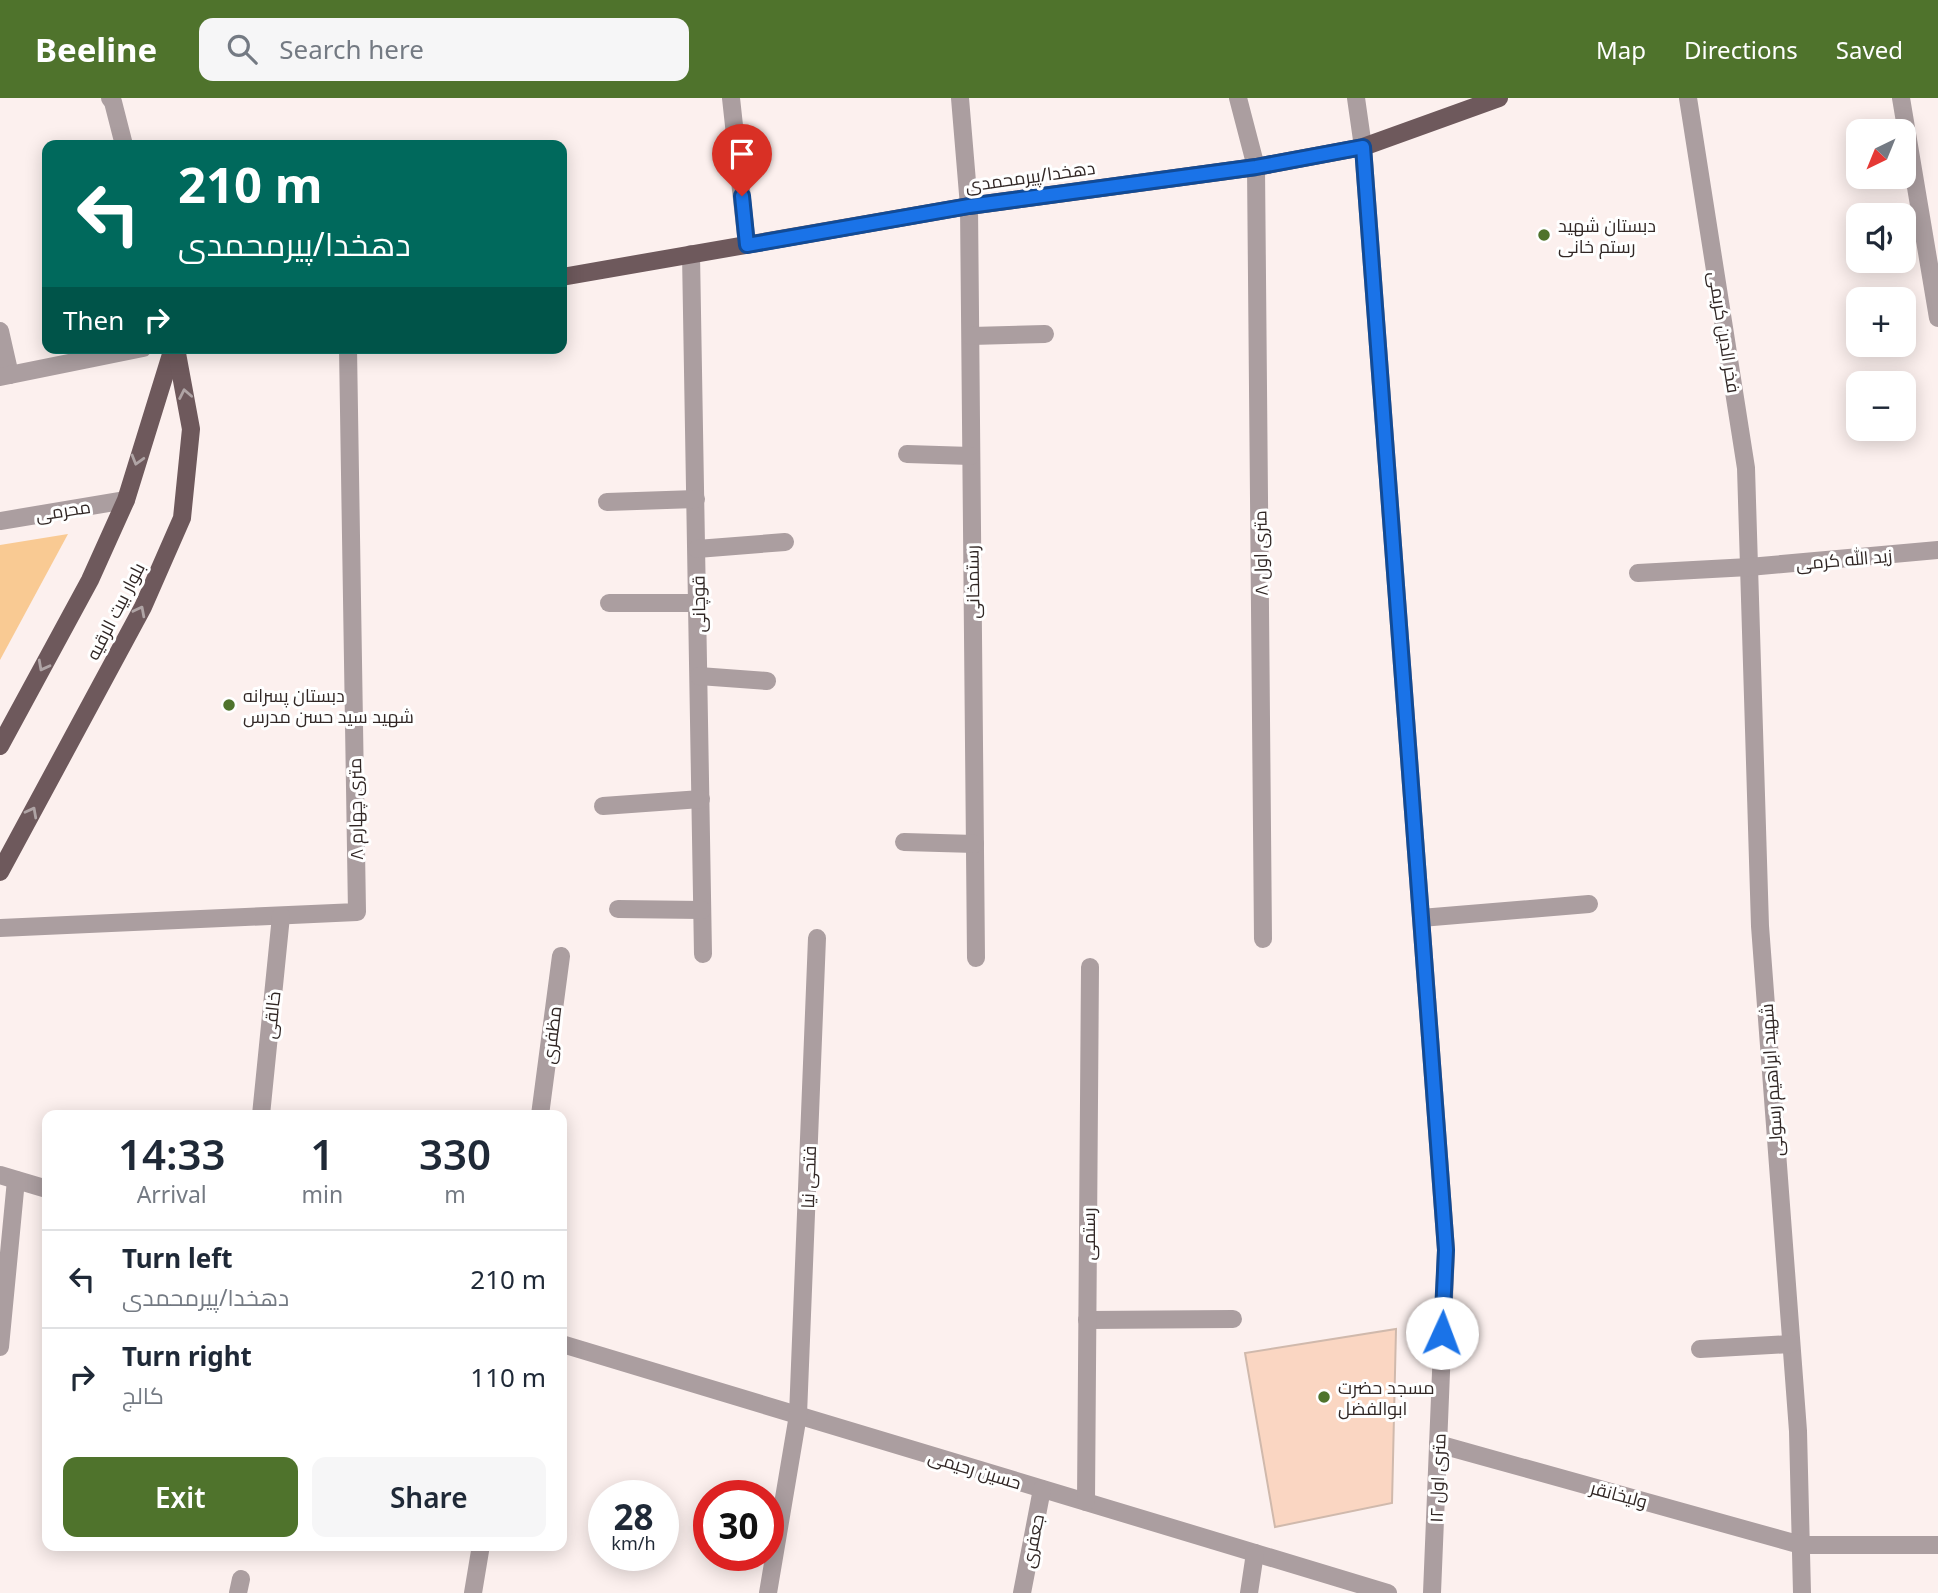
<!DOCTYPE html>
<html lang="en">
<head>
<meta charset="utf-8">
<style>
	:root { --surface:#fff; --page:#f6f6f7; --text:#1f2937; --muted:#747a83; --line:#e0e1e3; --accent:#4f732c }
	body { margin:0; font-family:"Noto Sans",Cairo,sans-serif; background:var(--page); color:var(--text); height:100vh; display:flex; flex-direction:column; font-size:26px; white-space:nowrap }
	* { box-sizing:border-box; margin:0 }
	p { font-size:23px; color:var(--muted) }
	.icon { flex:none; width:38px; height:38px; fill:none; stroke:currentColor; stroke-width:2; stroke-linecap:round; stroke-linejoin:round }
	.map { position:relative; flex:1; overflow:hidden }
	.panel { position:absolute; left:42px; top:1012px; width:525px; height:441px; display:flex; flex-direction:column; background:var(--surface); border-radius:14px; box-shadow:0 4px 18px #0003 }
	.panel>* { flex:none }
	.hud { position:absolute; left:42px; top:42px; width:525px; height:214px; border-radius:14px; box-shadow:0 4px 18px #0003; background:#00695c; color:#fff; overflow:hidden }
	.needle { width:46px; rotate:223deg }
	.buttons { position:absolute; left:1846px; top:21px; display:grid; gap:14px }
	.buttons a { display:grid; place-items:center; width:70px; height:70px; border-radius:14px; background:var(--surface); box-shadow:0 4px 18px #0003; font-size:35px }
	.speed { position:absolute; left:588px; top:1382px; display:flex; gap:14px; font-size:35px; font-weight:700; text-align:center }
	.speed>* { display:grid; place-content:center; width:91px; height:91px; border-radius:50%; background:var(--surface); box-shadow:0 4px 18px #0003; line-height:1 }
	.speed small { font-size:18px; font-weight:400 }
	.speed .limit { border:10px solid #d22; background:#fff; color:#111 }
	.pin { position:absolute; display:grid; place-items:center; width:60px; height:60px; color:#fff; margin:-72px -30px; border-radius:50% 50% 50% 0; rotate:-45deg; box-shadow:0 0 7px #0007 }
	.pin .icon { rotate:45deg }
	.me { position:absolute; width:77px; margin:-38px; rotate:2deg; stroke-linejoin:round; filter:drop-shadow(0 0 5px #0008) }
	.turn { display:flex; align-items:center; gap:24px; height:147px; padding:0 21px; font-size:32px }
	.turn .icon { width:91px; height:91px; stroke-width:2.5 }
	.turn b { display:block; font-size:49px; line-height:60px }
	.then { display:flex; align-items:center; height:66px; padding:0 21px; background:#0003; gap:14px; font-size:26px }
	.eta { display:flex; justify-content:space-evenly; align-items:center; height:119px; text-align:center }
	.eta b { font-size:42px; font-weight:600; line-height:49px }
	.action { display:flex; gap:14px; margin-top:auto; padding:14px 21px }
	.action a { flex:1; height:80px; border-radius:14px; background:var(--accent); color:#fff; font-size:28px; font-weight:600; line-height:80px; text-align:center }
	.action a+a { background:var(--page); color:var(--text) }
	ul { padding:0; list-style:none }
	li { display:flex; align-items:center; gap:21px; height:98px; padding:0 21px; border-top:2px solid var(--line) }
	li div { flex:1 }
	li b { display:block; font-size:26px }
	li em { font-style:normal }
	header { display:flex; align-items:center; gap:42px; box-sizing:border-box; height:98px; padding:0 35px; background:var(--accent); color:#fff }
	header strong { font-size:33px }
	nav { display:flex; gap:38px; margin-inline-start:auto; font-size:24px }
	.search { width:490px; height:63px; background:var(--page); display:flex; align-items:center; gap:18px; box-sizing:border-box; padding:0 24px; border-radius:14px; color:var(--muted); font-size:26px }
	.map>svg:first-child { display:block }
	.green { fill:#f9ca93 }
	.building { fill:#fad6c2; stroke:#d0b9ac; stroke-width:2 }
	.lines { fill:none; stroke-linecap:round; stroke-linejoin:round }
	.minor { stroke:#ab9ea0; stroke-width:18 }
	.major { stroke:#6e595c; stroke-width:18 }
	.oneway { stroke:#afa4a5 }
	.route-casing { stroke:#114b97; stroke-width:18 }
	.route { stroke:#1a73e8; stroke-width:12 }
	.poi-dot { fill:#4f732c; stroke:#fff; stroke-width:2.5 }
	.labels { text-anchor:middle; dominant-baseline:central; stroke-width:6; stroke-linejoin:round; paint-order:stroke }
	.street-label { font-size:18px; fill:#312725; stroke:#fff }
	.poi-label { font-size:18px; fill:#312725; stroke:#fff; text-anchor:start }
</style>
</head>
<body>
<header>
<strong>Beeline</strong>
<div class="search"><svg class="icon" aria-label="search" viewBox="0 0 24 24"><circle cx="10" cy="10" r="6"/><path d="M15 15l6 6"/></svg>Search here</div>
<nav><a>Map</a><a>Directions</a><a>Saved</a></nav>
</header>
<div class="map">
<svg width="1938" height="1495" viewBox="0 0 1938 1495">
	<rect width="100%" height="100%" fill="#fcf0ee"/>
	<polygon class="green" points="68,436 0,562 0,447"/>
	<polygon class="building" points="1396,1231 1392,1405 1275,1429 1245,1255"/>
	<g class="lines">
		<g class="minor">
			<polyline points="110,0 113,4 124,47"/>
			<polyline points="731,0 747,147"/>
			<polyline points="960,0 969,108 976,860"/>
			<polyline points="1238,0 1256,69 1263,841"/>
			<polyline points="1356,0 1363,49 1446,1152 1432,1495"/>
			<polyline points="1688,0 1746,370 1760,828 1798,1333 1802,1495"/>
			<polyline points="1901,0 1938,220"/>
			<polyline points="691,156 703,856"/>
			<polyline points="0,233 10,277"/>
			<polyline points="971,238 1045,236"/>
			<polyline points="0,279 143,250"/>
			<polyline points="907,356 971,358"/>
			<polyline points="607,404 696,401"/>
			<polyline points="0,423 126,402"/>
			<polyline points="697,451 785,444"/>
			<polyline points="1638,475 1749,469 1938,452"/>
			<polyline points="609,505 697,505"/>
			<polyline points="699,578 767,583"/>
			<polyline points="603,708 701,701"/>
			<polyline points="904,744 975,746"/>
			<polyline points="618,811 702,812"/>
			<polyline points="1421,820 1589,806"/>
			<polyline points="0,830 357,814 348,250"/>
			<polyline points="261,1017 281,818"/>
			<polyline points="540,1017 561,858"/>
			<polyline points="0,1077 47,1091"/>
			<polyline points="1087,1222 1233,1221"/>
			<polyline points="562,1246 1388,1495"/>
			<polyline points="0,1249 16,1082"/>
			<polyline points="1700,1251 1791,1246"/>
			<polyline points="1438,1346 1801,1447 1938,1447"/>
			<polyline points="1086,1404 1090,869"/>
			<polyline points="238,1495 241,1481"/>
			<polyline points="473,1495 481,1447"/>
			<polyline points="768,1495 798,1317 817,840"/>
			<polyline points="1022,1495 1042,1391"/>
			<polyline points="1249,1495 1255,1455"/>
		</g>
		<g class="major">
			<polyline points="562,179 969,108 1256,69 1363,49 1499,0"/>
			<polyline points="0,648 90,482 126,402 173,250"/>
			<polyline points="0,774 143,509 182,420 191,331 176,250"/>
		</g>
	</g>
	<defs><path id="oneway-chevron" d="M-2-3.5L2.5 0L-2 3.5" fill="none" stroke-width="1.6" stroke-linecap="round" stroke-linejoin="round" transform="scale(1.75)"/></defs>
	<g class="oneway">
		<use href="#oneway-chevron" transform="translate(185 296) rotate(-101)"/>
		<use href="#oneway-chevron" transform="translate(137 362) rotate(106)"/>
		<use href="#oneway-chevron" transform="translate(140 513) rotate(-63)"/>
		<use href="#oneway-chevron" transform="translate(43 568) rotate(118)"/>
		<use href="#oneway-chevron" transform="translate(32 714) rotate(-62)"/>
	</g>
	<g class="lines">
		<g class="route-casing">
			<polyline id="route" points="742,98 747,147 969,108 1256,69 1363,49 1446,1152 1442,1235"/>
		</g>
		<use href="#route" class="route"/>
	</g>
	<g class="poi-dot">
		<circle cx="1544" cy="137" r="7"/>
		<circle cx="229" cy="607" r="7"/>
		<circle cx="1324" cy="1299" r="7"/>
	</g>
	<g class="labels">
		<g class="street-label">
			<text transform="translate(1030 78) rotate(-8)">دهخدا/پیرمحمدی</text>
			<text transform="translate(1725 234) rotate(81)">فخر الدین کریمی</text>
			<text transform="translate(63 412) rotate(-9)">محرمی</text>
			<text transform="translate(1260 455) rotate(-91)">۸ متری اول</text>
			<text transform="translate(1844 461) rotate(-5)">زید الله کرمی</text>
			<text transform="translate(972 484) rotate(-91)">رستمخانی</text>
			<text transform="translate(698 506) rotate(-91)">قوچانی</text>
			<text transform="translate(115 513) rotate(-63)">بلوار بیت الرقیه</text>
			<text transform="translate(355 711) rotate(-91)">۸ متری چهارم</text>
			<text transform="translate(271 917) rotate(-84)">خالقی</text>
			<text transform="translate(551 937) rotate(-83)">مظفری</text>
			<text transform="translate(1771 982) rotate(-94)">شهید ابراهیم رسولی</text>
			<text transform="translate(808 1079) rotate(-88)">فتحی نیا</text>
			<text transform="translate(1088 1136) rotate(-90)">رستمی</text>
			<text transform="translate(975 1371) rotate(17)">حسین رحیمی</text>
			<text transform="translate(1437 1380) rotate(-88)">۱۲ متری اول</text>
			<text transform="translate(1619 1396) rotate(15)">ولیخانقر</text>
			<text transform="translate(1032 1443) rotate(-79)">جعفری</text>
		</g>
		<g class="poi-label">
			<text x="1558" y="127">دبستان شهید<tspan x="1558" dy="21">رستم خانی</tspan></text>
			<text x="243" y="597">دبستان پسرانه<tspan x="243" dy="21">شهید سید حسن مدرس</tspan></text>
			<text x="1338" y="1289">مسجد حضرت<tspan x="1338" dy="21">ابوالفضل</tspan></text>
		</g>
	</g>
</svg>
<div class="buttons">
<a><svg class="needle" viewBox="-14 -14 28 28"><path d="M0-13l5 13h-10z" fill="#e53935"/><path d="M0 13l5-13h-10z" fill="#747a83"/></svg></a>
<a><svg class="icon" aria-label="sound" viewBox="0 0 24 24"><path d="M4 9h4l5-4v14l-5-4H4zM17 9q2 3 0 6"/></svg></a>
<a>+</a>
<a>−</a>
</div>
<div class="speed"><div>28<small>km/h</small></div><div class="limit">30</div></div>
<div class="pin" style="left:742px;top:98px;background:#d93025"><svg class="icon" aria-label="arrive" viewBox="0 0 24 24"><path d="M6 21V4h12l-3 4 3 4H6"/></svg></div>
<svg class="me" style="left:1442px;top:1235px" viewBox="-20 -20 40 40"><circle r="19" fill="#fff"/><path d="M0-13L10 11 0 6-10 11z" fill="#1a73e8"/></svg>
<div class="hud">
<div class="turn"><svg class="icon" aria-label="left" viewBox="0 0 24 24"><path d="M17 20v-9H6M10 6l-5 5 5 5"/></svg><div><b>210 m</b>دهخدا/پیرمحمدی</div></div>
<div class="then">Then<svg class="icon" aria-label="right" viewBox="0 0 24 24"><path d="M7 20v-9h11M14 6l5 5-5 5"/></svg></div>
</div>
<section class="panel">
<div class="eta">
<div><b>14:33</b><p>Arrival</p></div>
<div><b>1</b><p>min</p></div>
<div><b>330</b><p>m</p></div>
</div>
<ul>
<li><svg class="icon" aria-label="left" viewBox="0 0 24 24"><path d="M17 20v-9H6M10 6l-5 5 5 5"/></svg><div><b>Turn left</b><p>دهخدا/پیرمحمدی</p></div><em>210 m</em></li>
<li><svg class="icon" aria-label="right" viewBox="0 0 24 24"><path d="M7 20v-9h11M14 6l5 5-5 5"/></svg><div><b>Turn right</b><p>کالج</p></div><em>110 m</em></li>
</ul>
<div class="action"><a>Exit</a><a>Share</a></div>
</section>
</div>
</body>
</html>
